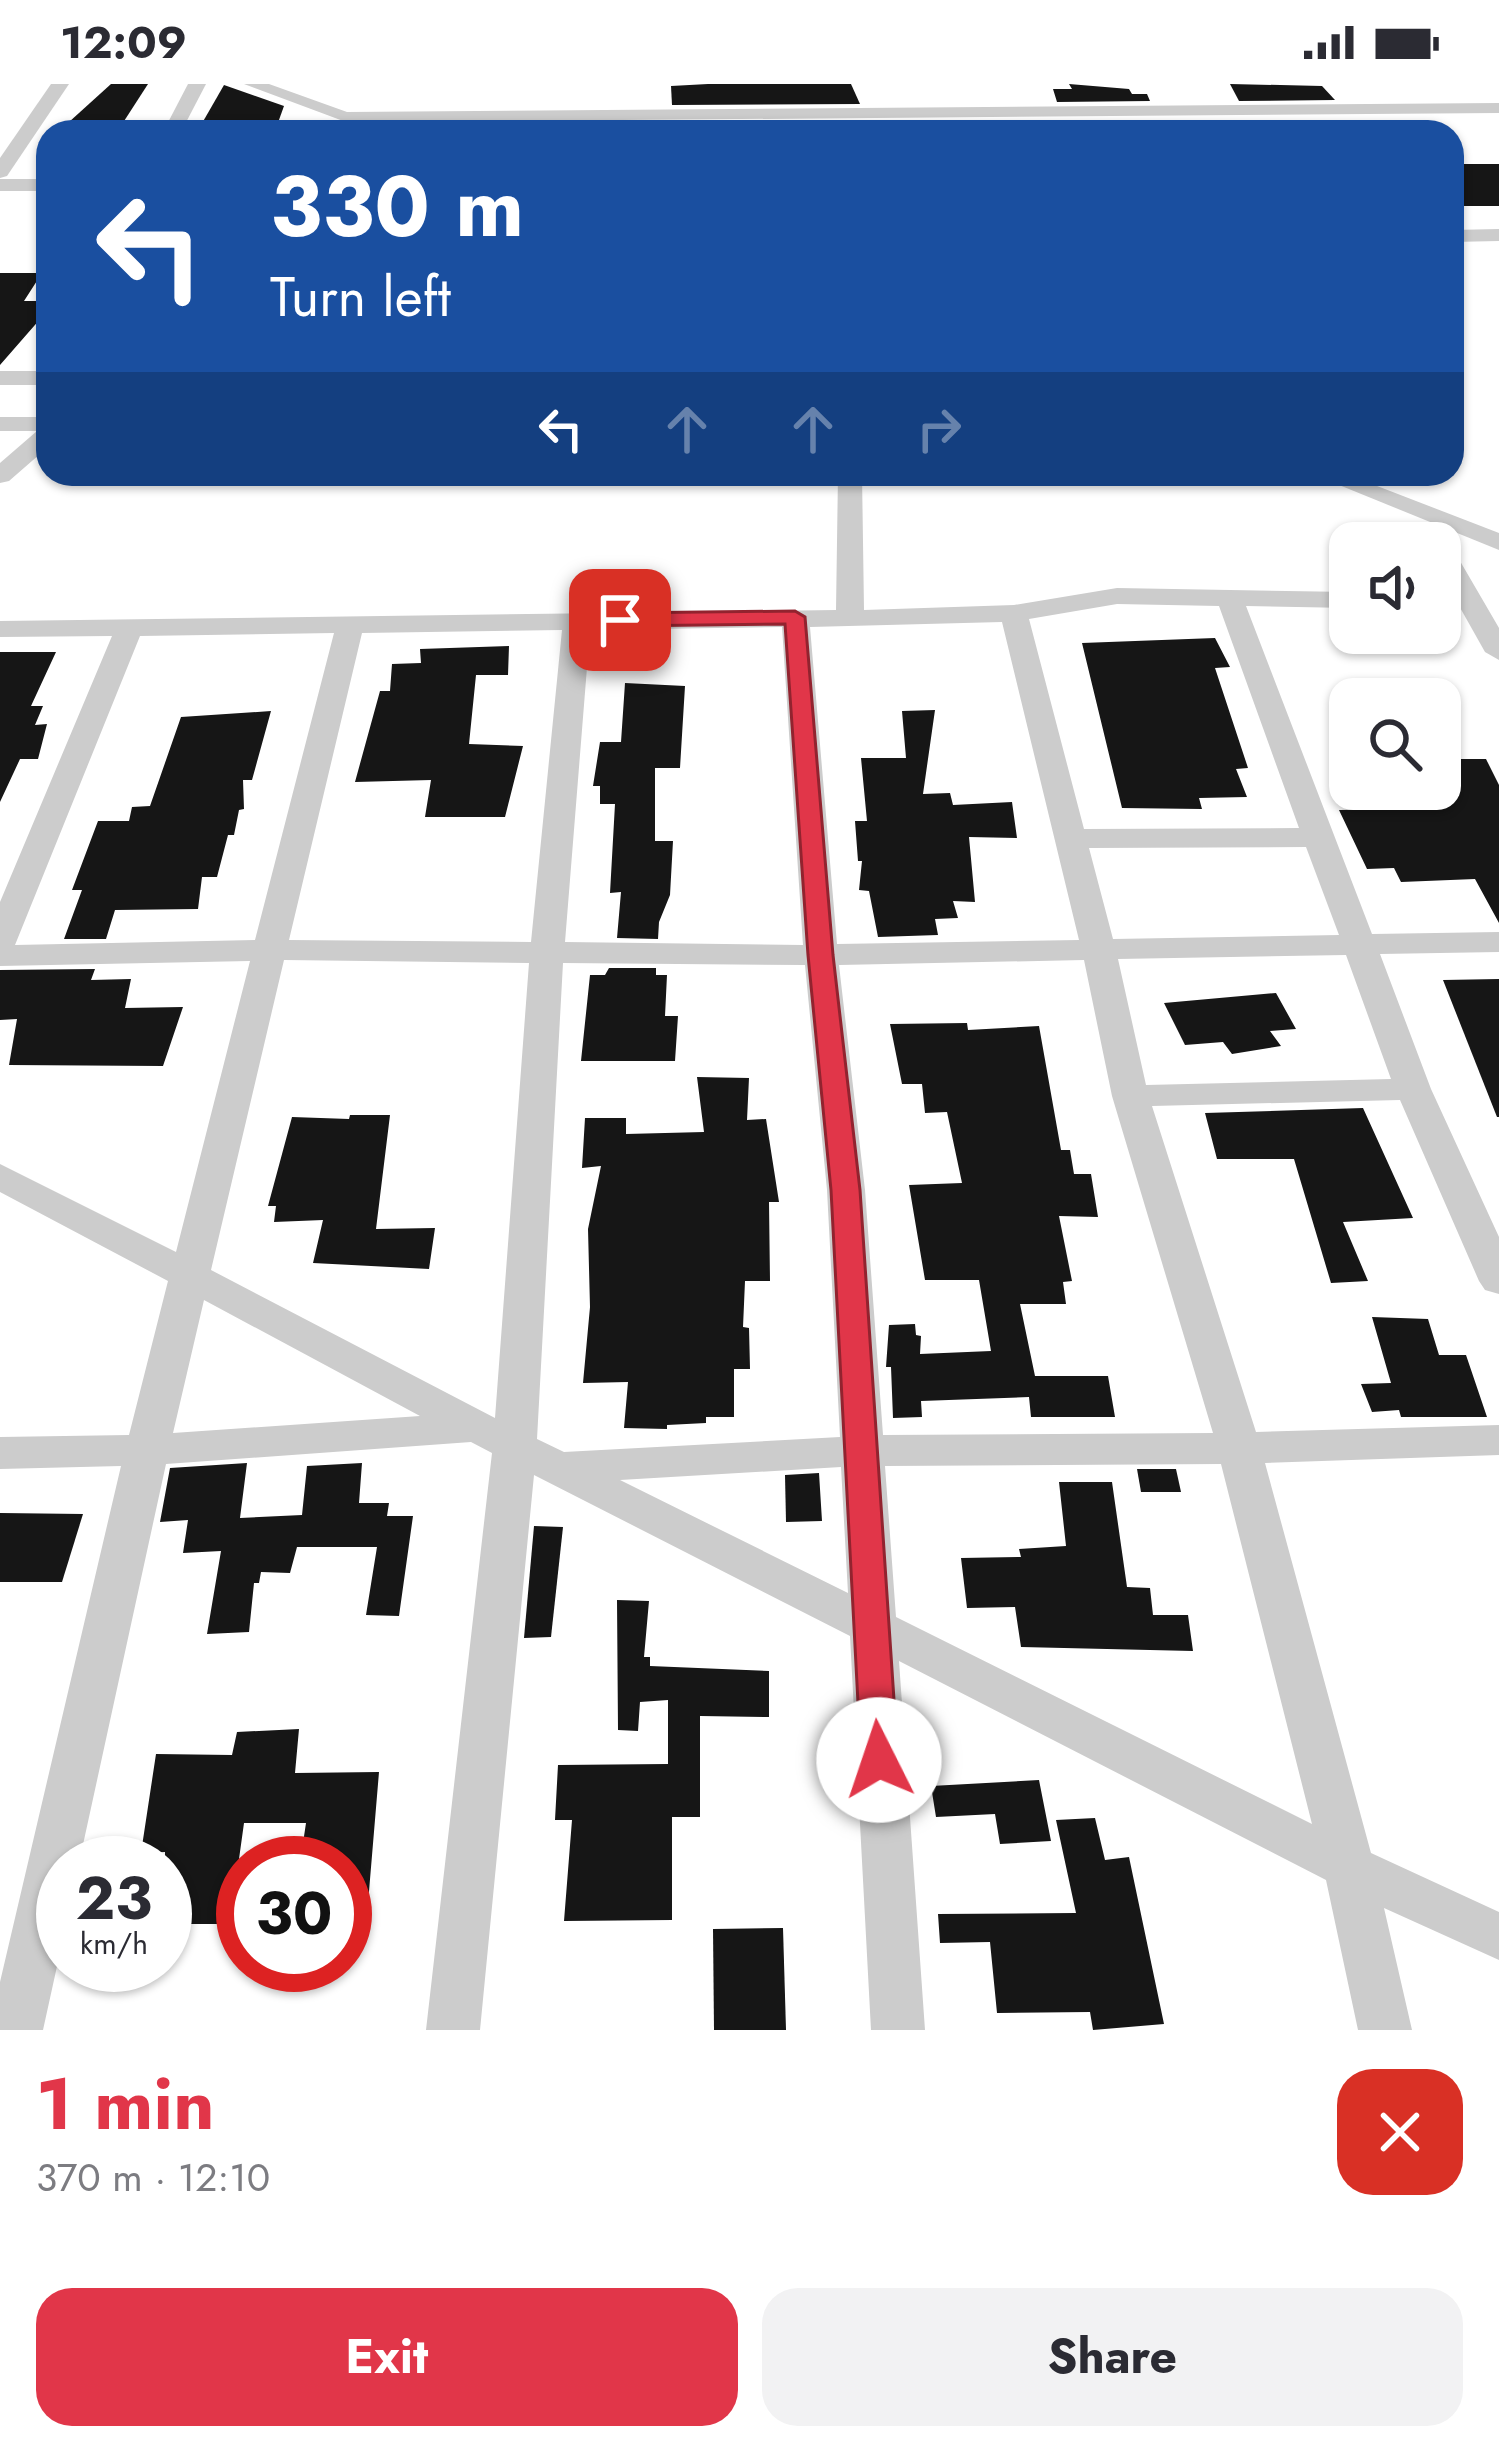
<!DOCTYPE html>
<html lang="en">
<head>
<meta charset="utf-8">
<style>
	:root { --surface:#fff; --page:#f2f2f3; --text:#2b2b33; --muted:#7c7c81; --accent:#e13649 }
	body { margin:0; font-family:Jost,sans-serif; background:var(--page); color:var(--text); height:100vh; display:flex; flex-direction:column; font-size:45px; white-space:nowrap }
	* { box-sizing:border-box; margin:0 }
	p { font-size:39px; color:var(--muted) }
	.icon { flex:none; width:66px; height:66px; fill:none; stroke:currentColor; stroke-width:2; stroke-linecap:round; stroke-linejoin:round }
	.map { position:relative; height:1946px; overflow:hidden }
	.panel { display:flex; flex-direction:column; background:var(--surface); flex:1 }
	.panel>* { flex:none }
	.hud { position:absolute; left:36px; top:36px; width:1428px; height:366px; border-radius:36px; box-shadow:0 3px 9px #0004; background:#1a4fa0; color:#fff; overflow:hidden }
	.buttons { position:absolute; left:1329px; top:438px; display:grid; gap:24px }
	.buttons a { display:grid; place-items:center; width:132px; height:132px; border-radius:24px; background:var(--surface); box-shadow:0 3px 9px #0004; font-size:60px }
	.speed { position:absolute; left:36px; top:1752px; display:flex; gap:24px; font-size:60px; font-weight:700; text-align:center }
	.speed>* { display:grid; place-content:center; width:156px; height:156px; border-radius:50%; background:var(--surface); box-shadow:0 3px 9px #0004; line-height:1 }
	.speed small { font-size:30px; font-weight:400 }
	.speed .limit { border:18px solid #d22; background:#fff; color:#111 }
	.pin { position:absolute; display:grid; place-items:center; width:102px; height:102px; color:#fff; margin:-51px; border-radius:24px; box-shadow:0 6px 18px #0006 }
	.me { position:absolute; width:132px; margin:-66px; rotate:356deg; stroke-linejoin:round; filter:drop-shadow(0 0 9px #0008) }
	.turn { display:flex; align-items:center; gap:42px; height:252px; padding:0 36px; font-size:54px }
	.turn .icon { width:156px; height:156px; stroke-width:2.5 }
	.turn b { display:block; font-size:84px; line-height:102px }
	.lanes { display:flex; align-items:center; height:114px; padding:0 36px; background:#0003; justify-content:center; gap:60px; direction:ltr }
	.lanes .off { opacity:.35 }
	.round { display:grid; place-items:center; flex:none; width:126px; height:126px; border-radius:36px; background:var(--page) }
	.overview { display:flex; align-items:center; justify-content:space-between; height:204px; padding:0 36px }
	h1 { font-size:72px; font-weight:700; line-height:90px; color:var(--accent) }
	.button { display:flex; gap:24px; margin-top:auto; padding:24px 36px }
	.button a { flex:1; height:138px; border-radius:36px; background:var(--accent); color:#fff; font-size:48px; font-weight:700; line-height:138px; text-align:center }
	.button a+a { background:var(--page); color:var(--text) }
	.status { display:flex; justify-content:space-between; align-items:center; height:84px; padding:0 60px; background:var(--surface); direction:ltr }
	.status svg { height:33px; fill:currentColor }
	.map>svg:first-child { display:block }
	.building { fill:#161616 }
	.lines { fill:none; stroke-linecap:round; stroke-linejoin:round }
	.minor { fill:#ccc; fill-rule:evenodd }
	.route { fill:#e13649; stroke:#92232f; stroke-width:3 }
</style>
</head>
<body>
<div class="status"><b>12:09</b><svg viewBox="0 0 49 12"><path d="M0 12V9h3v3zM5 12V6h3v6zM10 12V3h3v9zM15 12V0h3v12zM26 1h20v11H26zM47 4h2v5h-2z"/></svg></div>
<div class="map">
<svg width="1499" height="1946" viewBox="0 0 1499 1946">
	<rect width="100%" height="100%" fill="#fff"/>
	<g class="building">
		<polygon points="111,0 148,0 117,48 58,48"/>
		<polygon points="708,0 851,0 860,20 672,21 671,2"/>
		<polygon points="1069,0 1129,5 1132,10 1147,10 1150,17 1057,18 1053,5 1072,5"/>
		<polygon points="1230,0 1322,2 1335,16 1239,17"/>
		<polygon points="224,1 284,22 275,47 197,48"/>
		<polygon points="1159,36 1163,47 1093,46 1074,37"/>
		<polygon points="866,39 867,48 675,48 674,40"/>
		<rect x="1452" y="80" width="47" height="42"/>
		<polygon points="0,189 42,189 24,217 48,217 48,226 0,281"/>
		<polygon points="1215,554 1230,583 1215,584 1248,684 1236,685 1247,713 1199,714 1202,725 1122,724 1082,559"/>
		<polygon points="509,562 508,591 476,591 469,660 523,662 505,733 425,733 431,696 355,698 380,607 390,607 392,580 421,579 420,565"/>
		<polygon points="0,568 56,568 31,622 43,622 35,641 47,640 38,675 20,675 0,718"/>
		<polygon points="625,599 685,602 680,684 655,684 655,757 673,757 670,811 659,838 658,855 617,854 621,808 610,809 615,720 600,720 600,702 593,702 600,658 621,658"/>
		<polygon points="935,626 923,710 950,709 953,721 1012,718 1017,754 969,753 975,818 953,817 958,834 935,835 938,851 878,853 869,807 859,806 862,777 858,777 855,737 867,737 861,674 906,674 902,627"/>
		<polygon points="271,627 252,696 243,696 244,725 239,726 234,751 228,751 217,793 202,793 198,825 115,826 106,855 64,855 82,806 72,806 98,737 129,737 132,723 150,722 181,633"/>
		<polygon points="1440,675 1486,675 1499,701 1499,839 1475,795 1401,798 1394,784 1367,785 1339,726 1437,725 1429,710 1459,709"/>
		<polygon points="609,884 656,884 656,891 667,891 665,932 678,932 675,977 581,977 590,891 605,891"/>
		<polygon points="95,885 91,896 131,895 125,924 183,923 163,982 9,981 17,935 0,936 0,886"/>
		<polygon points="1499,895 1499,1033 1497,1033 1443,896"/>
		<polygon points="1276,909 1296,945 1270,947 1281,962 1232,970 1223,958 1185,961 1164,919"/>
		<polygon points="967,939 968,946 1039,942 1061,1066 1070,1066 1074,1090 1091,1090 1098,1133 1059,1132 1072,1197 1063,1198 1066,1220 1020,1220 1035,1292 1108,1292 1115,1333 1031,1333 1029,1313 921,1317 922,1333 893,1334 891,1283 886,1283 889,1241 915,1240 916,1251 921,1252 920,1270 991,1267 979,1196 925,1196 909,1101 962,1099 947,1028 925,1029 922,1000 902,1000 890,940"/>
		<polygon points="697,993 749,994 747,1036 766,1035 779,1118 769,1118 770,1197 745,1197 743,1243 749,1244 750,1285 734,1285 734,1333 706,1333 706,1339 667,1341 667,1345 624,1344 628,1298 583,1299 590,1223 588,1145 601,1082 582,1084 585,1034 626,1034 626,1050 704,1048"/>
		<polygon points="1363,1024 1413,1134 1343,1138 1368,1197 1331,1199 1294,1075 1217,1075 1205,1029"/>
		<polygon points="350,1031 390,1031 376,1145 435,1144 429,1185 313,1179 323,1136 274,1138 276,1122 268,1122 292,1033 349,1035"/>
		<polygon points="1372,1233 1428,1235 1439,1271 1466,1271 1487,1333 1401,1333 1399,1326 1372,1328 1361,1300 1391,1299"/>
		<polygon points="247,1379 240,1434 302,1431 307,1382 362,1379 359,1419 389,1419 387,1432 413,1432 399,1532 366,1531 377,1463 297,1463 290,1489 261,1488 259,1499 254,1499 249,1548 207,1550 221,1467 183,1469 188,1436 160,1438 170,1384"/>
		<polygon points="1137,1385 1176,1385 1181,1408 1141,1408"/>
		<polygon points="819,1389 822,1437 786,1438 785,1391"/>
		<polygon points="1059,1398 1112,1398 1127,1503 1150,1504 1153,1531 1188,1531 1193,1567 1021,1563 1015,1523 967,1524 961,1474 1021,1473 1019,1465 1066,1462"/>
		<polygon points="0,1429 83,1430 62,1498 0,1498"/>
		<polygon points="534,1442 563,1443 551,1553 524,1554"/>
		<polygon points="617,1516 649,1517 644,1573 650,1573 650,1582 769,1587 769,1633 700,1632 700,1733 672,1733 672,1836 564,1837 572,1736 555,1736 558,1681 668,1680 668,1616 640,1618 638,1647 618,1646"/>
		<polygon points="299,1645 295,1689 379,1688 365,1855 345,1854 345,1779 300,1779 306,1739 244,1739 234,1811 243,1811 243,1840 165,1840 165,1768 141,1769 156,1670 232,1671 237,1648"/>
		<polygon points="1039,1696 1051,1757 1000,1760 995,1730 936,1733 931,1702"/>
		<polygon points="1095,1734 1105,1776 1129,1773 1164,1940 1093,1946 1090,1928 997,1929 990,1858 940,1859 938,1830 1076,1829 1056,1736"/>
		<polygon points="783,1844 786,1946 714,1946 713,1845"/>
	</g>
	<g class="lines">
		<g class="minor">
			<polygon points="51,0 69,0 7,92 0,94 0,74"/>
			<polygon points="188,0 206,0 181,48 163,48"/>
			<polygon points="244,0 269,0 347,28 1499,19 1499,29 370,38 362,44"/>
			<rect x="0" y="95" width="48" height="12"/>
			<polygon points="1499,145 1499,157 1452,158 1452,146"/>
			<rect x="0" y="287" width="48" height="14"/>
			<polygon points="0,333 48,333 48,363 9,397 0,399 0,379 37,347 0,347"/>
			<path d="M838,390H862L864,526L1014,521L1117,504L1350,508V524L1246,522L1372,850L1499,848V868L1380,870L1431,1005L1499,1153V1210L1485,1206L1479,1197L1400,1016L1152,1022L1256,1348L1499,1341V1371L1265,1379L1371,1769L1499,1828V1876L1384,1824L1412,1946H1358L1326,1796L899,1577L925,1946H871L850,1552L534,1391L480,1946H426L492,1369L471,1358L166,1380L79,1779H63V1855L43,1946H0V1898L121,1382L0,1385V1353L129,1351L168,1197L0,1108V1080L176,1168L250,877L0,882V818L112,552L0,553V537L836,526ZM1117,520L1219,522L1299,744L1084,745L1029,535ZM1002,538L1079,856L837,860L810,543ZM782,543L803,861L565,858L590,546ZM562,546L531,858L289,856L362,549ZM334,549L255,856L15,861L140,552ZM1306,763L1339,851L1113,855L1089,764ZM1346,871L1391,995L1146,1001L1118,875ZM284,876L529,879L495,1334L211,1186ZM1084,876L1112,1012L1213,1349L883,1351L865,1106L839,881ZM563,879L805,881L827,1106L840,1353L564,1368L537,1355ZM204,1216L420,1332L173,1349ZM1221,1380L1312,1740L896,1533L885,1382ZM841,1383L848,1509L620,1396Z"/>
			<polygon points="1312,390 1346,390 1499,449 1499,466"/>
			<polygon points="1440,457 1453,465 1499,544 1499,576 1485,568 1440,488 1440,459 1432,459"/>
		</g>
	</g>
	<polygon class="route" points="795,527 805,533 833,871 860,1106 898,1676 893,1687 879,1691 866,1687 861,1676 831,1106 808,871 785,540 620,542 609,536 620,529"/>
</svg>
<div class="buttons">
<a><svg class="icon" aria-label="sound" viewBox="0 0 24 24"><path d="M4 9h4l5-4v14l-5-4H4zM17 9q2 3 0 6"/></svg></a>
<a><svg class="icon" aria-label="search" viewBox="0 0 24 24"><circle cx="10" cy="10" r="6"/><path d="M15 15l6 6"/></svg></a>
</div>
<div class="speed"><div>23<small>km/h</small></div><div class="limit">30</div></div>
<div class="pin" style="left:620px;top:536px;background:#d93025"><svg class="icon" aria-label="arrive" viewBox="0 0 24 24"><path d="M6 21V4h12l-3 4 3 4H6"/></svg></div>
<svg class="me" style="left:879px;top:1676px" viewBox="-20 -20 40 40"><circle r="19" fill="#fff"/><path d="M0-13L10 11 0 6-10 11z" fill="#e13649"/></svg>
<div class="hud">
<div class="turn"><svg class="icon" aria-label="left" viewBox="0 0 24 24"><path d="M17 20v-9H6M10 6l-5 5 5 5"/></svg><div><b>330 m</b>Turn left</div></div>
<div class="lanes"><svg class="icon" aria-label="left" viewBox="0 0 24 24"><path d="M17 20v-9H6M10 6l-5 5 5 5"/></svg><svg class="icon off" aria-label="ahead" viewBox="0 0 24 24"><path d="M12 20V5M6 11l6-6 6 6"/></svg><svg class="icon off" aria-label="ahead" viewBox="0 0 24 24"><path d="M12 20V5M6 11l6-6 6 6"/></svg><svg class="icon off" aria-label="right" viewBox="0 0 24 24"><path d="M7 20v-9h11M14 6l5 5-5 5"/></svg></div>
</div>
</div>
<section class="panel">
<div class="overview"><div><h1>1 min</h1><p>370 m · 12:10</p></div><a class="round" style="background:#d93025;color:#fff"><svg class="icon" aria-label="close" viewBox="0 0 24 24"><path d="M6 6l12 12M18 6L6 18"/></svg></a></div>
<div class="button"><a>Exit</a><a>Share</a></div>
</section>
</body>
</html>
